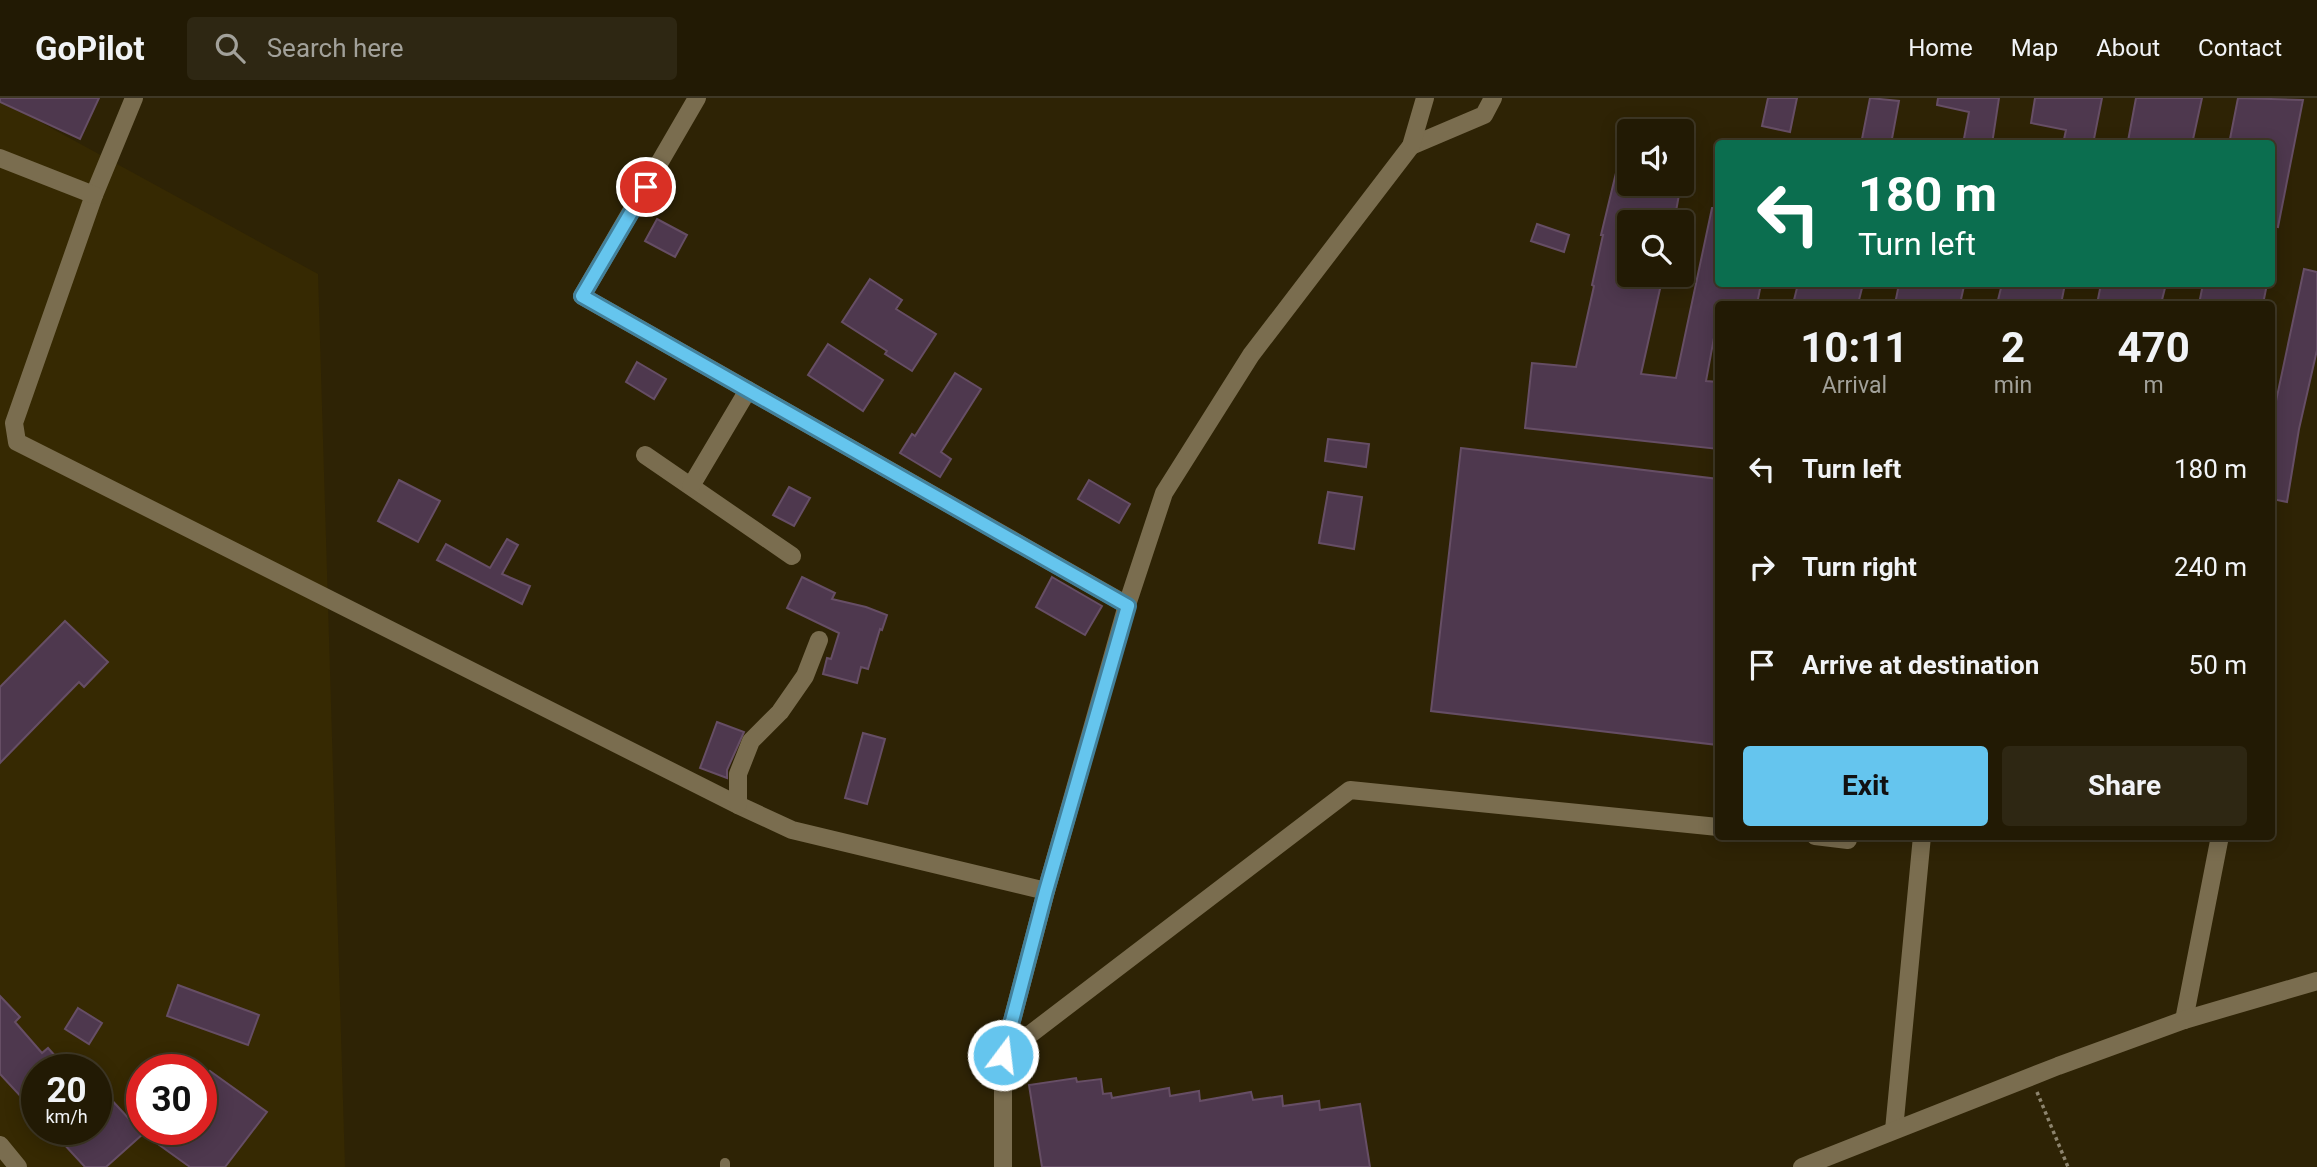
<!DOCTYPE html>
<html lang="en">
<head>
<meta charset="utf-8">
<style>
	:root { --surface:#221a04; --page:#2e2713; --text:#f1f3f6; --muted:#a2a19a; --line:#3f3826; --accent:#65c5ee }
	body { margin:0; font-family:Roboto,sans-serif; background:var(--page); color:var(--text); height:100vh; display:flex; flex-direction:column; font-size:26px; white-space:nowrap }
	* { box-sizing:border-box; margin:0 }
	p { font-size:23px; color:var(--muted) }
	.icon { flex:none; width:38px; height:38px; fill:none; stroke:currentColor; stroke-width:2; stroke-linecap:round; stroke-linejoin:round }
	.map { position:relative; flex:1; overflow:hidden }
	.sheet { position:absolute; left:1715px; top:203px; width:560px; height:539px; display:flex; flex-direction:column; background:var(--surface); border-radius:7px; box-shadow:0 4px 18px #0003,0 0 0 2px var(--line) }
	.sheet>* { flex:none }
	.banner { position:absolute; left:1715px; top:42px; width:560px; height:147px; border-radius:7px; box-shadow:0 4px 18px #0003,0 0 0 2px var(--line); background:#0b6e4f; color:#fff; overflow:hidden }
	.fabs { position:absolute; left:1617px; top:21px; display:grid; gap:14px }
	.fabs a { display:grid; place-items:center; width:77px; height:77px; border-radius:7px; background:var(--surface); box-shadow:0 4px 18px #0003,0 0 0 2px var(--line); font-size:35px }
	.speed { position:absolute; left:21px; top:956px; display:flex; gap:14px; font-size:35px; font-weight:700; text-align:center }
	.speed>* { display:grid; place-content:center; width:91px; height:91px; border-radius:50%; background:var(--surface); box-shadow:0 4px 18px #0003,0 0 0 2px var(--line); line-height:1 }
	.speed small { font-size:18px; font-weight:400 }
	.speed .limit { border:10px solid #d22; background:#fff; color:#111 }
	.pin { position:absolute; display:grid; place-items:center; width:60px; height:60px; color:#fff; margin:-30px; border:4px solid #fff; border-radius:50%; box-shadow:0 2px 7px #0007 }
	.me { position:absolute; width:77px; margin:-38px; rotate:15deg; stroke-linejoin:round; filter:drop-shadow(0 0 5px #0008) }
	.turn { display:flex; align-items:center; gap:24px; height:147px; padding:0 28px; font-size:32px }
	.turn .icon { width:91px; height:91px; stroke-width:2.5 }
	.turn b { display:block; font-size:49px; line-height:60px }
	.eta { display:flex; justify-content:space-evenly; align-items:center; height:119px; text-align:center }
	.eta b { font-size:42px; font-weight:700; line-height:49px }
	.cta { display:flex; gap:14px; margin-top:auto; padding:14px 28px }
	.cta a { flex:1; height:80px; border-radius:7px; background:var(--accent); color:#111; font-size:28px; font-weight:700; line-height:80px; text-align:center }
	.cta a+a { background:var(--page); color:var(--text) }
	ul { padding:0; list-style:none }
	li { display:flex; align-items:center; gap:21px; height:98px; padding:0 28px }
	li div { flex:1 }
	li b { display:block; font-size:26px }
	li em { font-style:normal }
	header { display:flex; align-items:center; gap:42px; box-sizing:border-box; height:98px; padding:0 35px; background:var(--surface); border-bottom:2px solid var(--line) }
	header strong { font-size:33px }
	nav { display:flex; gap:38px; margin-inline-start:auto; font-size:24px }
	.search { width:490px; height:63px; background:var(--page); display:flex; align-items:center; gap:18px; box-sizing:border-box; padding:0 24px; border-radius:7px; color:var(--muted); font-size:26px }
	.map>svg:first-child { display:block }
	.built { fill:#362902; fill-rule:evenodd }
	.building { fill:#4e384e; stroke:#664e65; stroke-width:2 }
	.lines { fill:none; stroke-linecap:round; stroke-linejoin:round }
	.path { stroke:#8d846e; stroke-width:3.5; stroke-dasharray:3.5 3.5; stroke-linecap:butt }
	.service { stroke:#7a6d4f; stroke-width:10 }
	.minor { stroke:#7a6d4f; stroke-width:18 }
	.secondary { stroke:#7a6d4f; stroke-width:18 }
	.route-casing { stroke:#42809b; stroke-width:18 }
	.route { stroke:#65c5ee; stroke-width:12 }
</style>
</head>
<body>
<header>
<strong>GoPilot</strong>
<div class="search"><svg class="icon" aria-label="search" viewBox="0 0 24 24"><circle cx="10" cy="10" r="6"/><path d="M15 15l6 6"/></svg>Search here</div>
<nav><a>Home</a><a>Map</a><a>About</a><a>Contact</a></nav>
</header>
<div class="map">
<svg width="2317" height="1069" viewBox="0 0 2317 1069">
	<rect width="100%" height="100%" fill="#2e2305"/>
	<path class="built" d="M0,2L318,176L345,1069H0ZM37,971H96V1031H37ZM142,971H201V1031H142Z"/>
	<g class="building">
		<polygon points="0,0 99,0 80,41 0,4"/>
		<polygon points="1768,0 1797,0 1790,34 1762,28"/>
		<polygon points="1870,0 1899,3 1891,46 1861,46"/>
		<polygon points="1938,0 1999,0 1992,46 1963,46 1969,14 1937,7"/>
		<polygon points="2035,0 2102,0 2093,46 2063,46 2066,32 2031,25"/>
		<polygon points="2136,0 2202,0 2192,46 2139,46 2128,43"/>
		<polygon points="2238,0 2303,2 2278,129 2272,128 2272,46 2229,46"/>
		<polygon points="1623,46 1629,46 1629,86 1681,86 1674,124 1629,124 1629,151 1625,175 1662,182 1641,276 1676,280 1712,110 1718,110 1718,186 1761,186 1757,206 1718,206 1718,218 1706,283 1718,284 1718,351 1525,330 1532,265 1576,269 1594,188 1592,187 1603,137 1601,137"/>
		<polygon points="657,121 687,137 675,159 645,143"/>
		<polygon points="1537,126 1569,137 1564,154 1531,143"/>
		<polygon points="2304,171 2317,174 2317,252 2299,331 2287,404 2272,401 2272,322"/>
		<polygon points="870,181 902,202 896,211 936,236 912,273 885,256 887,253 842,224"/>
		<polygon points="1798,186 1863,186 1858,206 1793,206"/>
		<polygon points="1899,186 1953,186 1964,188 1960,206 1895,206"/>
		<polygon points="2002,186 2065,186 2061,206 1997,206"/>
		<polygon points="2101,186 2166,186 2161,206 2097,206"/>
		<polygon points="2203,186 2267,186 2263,206 2199,206"/>
		<polygon points="828,246 883,282 863,313 808,277"/>
		<polygon points="637,264 666,281 654,301 626,284"/>
		<polygon points="955,275 981,291 941,354 951,361 940,379 900,355 912,336 915,338"/>
		<polygon points="1328,341 1369,346 1366,369 1325,363"/>
		<polygon points="1461,350 1718,381 1718,647 1431,613"/>
		<polygon points="399,382 440,403 418,444 378,423"/>
		<polygon points="1089,382 1130,406 1119,425 1078,401"/>
		<polygon points="789,389 810,400 794,428 773,417"/>
		<polygon points="1328,394 1362,399 1354,451 1319,445"/>
		<polygon points="507,441 518,447 502,476 530,488 522,506 437,462 446,446 490,470"/>
		<polygon points="802,479 835,495 832,501 866,509 887,517 882,532 880,531 868,571 861,569 857,585 823,576 827,560 831,561 839,535 787,510"/>
		<polygon points="1052,479 1102,508 1085,537 1036,509"/>
		<polygon points="65,523 108,564 84,589 79,584 0,665 0,589"/>
		<polygon points="717,624 744,634 727,672 727,680 700,670"/>
		<polygon points="863,635 885,641 867,706 845,700"/>
		<polygon points="178,887 259,917 248,947 167,918"/>
		<polygon points="0,898 20,919 15,924 42,955 48,950 67,971 37,971 37,1016 0,976"/>
		<polygon points="78,910 102,925 89,946 65,931"/>
		<polygon points="210,973 267,1014 225,1069 190,1069 158,1046 169,1031 201,1031 201,985"/>
		<polygon points="1076,980 1077,984 1101,981 1103,996 1111,995 1112,1000 1169,990 1170,998 1199,993 1200,1003 1251,994 1253,1002 1282,998 1283,1008 1319,1003 1320,1012 1360,1006 1370,1069 1042,1069 1029,987"/>
		<polygon points="96,985 143,1036 106,1069 85,1069 50,1031 96,1031"/>
	</g>
	<g class="lines">
		<polyline class="path" points="2037,994 2068,1069"/>
		<polyline class="service" points="725,1065 725,1069"/>
		<g class="minor">
			<polyline points="134,0 94,97 14,325 17,344 738,707 792,732 1046,793"/>
			<polyline points="697,0 582,198 1127,507"/>
			<polyline points="1411,48 1484,17 1493,0"/>
			<polyline points="0,60 94,97"/>
			<polyline points="645,357 792,458"/>
			<polyline points="691,388 748,292"/>
			<polyline points="738,707 738,676 751,643 780,614 805,578 819,542"/>
			<polyline points="1815,738 1848,742"/>
			<polyline points="2184,922 2220,738"/>
			<polyline points="1003,957 1350,692 1718,729"/>
			<polyline points="1894,1032 1922,738"/>
			<polyline points="0,1047 18,1069"/>
			<polyline points="1003,1069 1003,957 1046,793 1127,507 1164,395 1251,257 1411,48 1425,0"/>
		</g>
		<polyline class="secondary" points="1802,1069 2058,968 2184,922 2317,883"/>
	</g>
	<g class="lines">
		<g class="route-casing">
			<polyline id="route" points="646,89 582,198 1128,508 1046,793 1003,957"/>
		</g>
		<use href="#route" class="route"/>
	</g>
</svg>
<div class="fabs">
<a><svg class="icon" aria-label="sound" viewBox="0 0 24 24"><path d="M4 9h4l5-4v14l-5-4H4zM17 9q2 3 0 6"/></svg></a>
<a><svg class="icon" aria-label="search" viewBox="0 0 24 24"><circle cx="10" cy="10" r="6"/><path d="M15 15l6 6"/></svg></a>
</div>
<div class="speed"><div>20<small>km/h</small></div><div class="limit">30</div></div>
<div class="pin" style="left:646px;top:89px;background:#d93025"><svg class="icon" aria-label="arrive" viewBox="0 0 24 24"><path d="M6 21V4h12l-3 4 3 4H6"/></svg></div>
<svg class="me" style="left:1003px;top:957px" viewBox="-20 -20 40 40"><circle r="17" fill="#65c5ee" stroke="#fff" stroke-width="3"/><path d="M0-11L8 9 0 5-8 9z" fill="#fff"/></svg>
<div class="banner">
<div class="turn"><svg class="icon" aria-label="left" viewBox="0 0 24 24"><path d="M17 20v-9H6M10 6l-5 5 5 5"/></svg><div><b>180 m</b>Turn left</div></div>
</div>
<section class="sheet">
<div class="eta">
<div><b>10:11</b><p>Arrival</p></div>
<div><b>2</b><p>min</p></div>
<div><b>470</b><p>m</p></div>
</div>
<ul>
<li><svg class="icon" aria-label="left" viewBox="0 0 24 24"><path d="M17 20v-9H6M10 6l-5 5 5 5"/></svg><div><b>Turn left</b></div><em>180 m</em></li>
<li><svg class="icon" aria-label="right" viewBox="0 0 24 24"><path d="M7 20v-9h11M14 6l5 5-5 5"/></svg><div><b>Turn right</b></div><em>240 m</em></li>
<li><svg class="icon" aria-label="arrive" viewBox="0 0 24 24"><path d="M6 21V4h12l-3 4 3 4H6"/></svg><div><b>Arrive at destination</b></div><em>50 m</em></li>
</ul>
<div class="cta"><a>Exit</a><a>Share</a></div>
</section>
</div>
</body>
</html>
